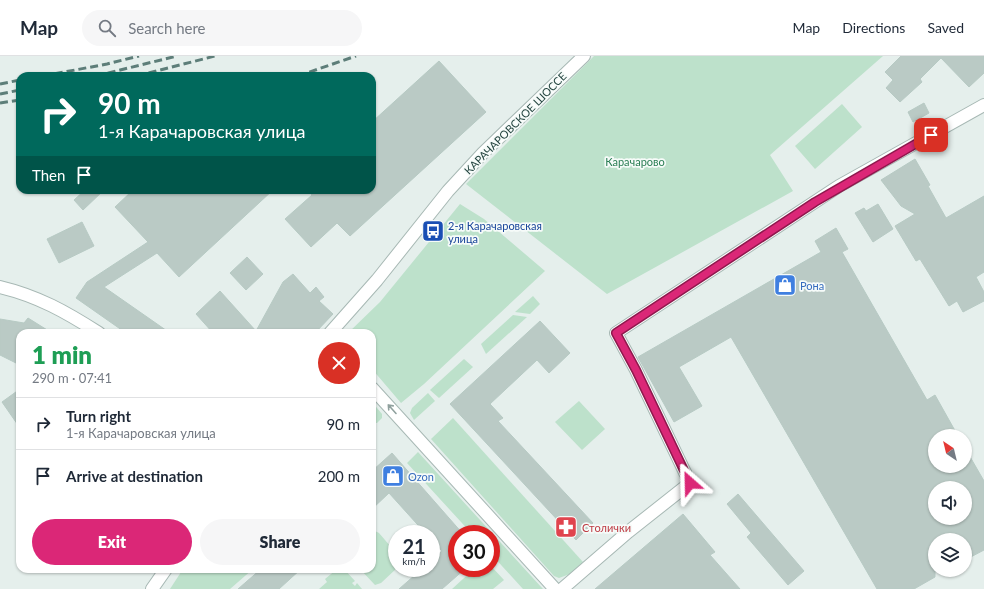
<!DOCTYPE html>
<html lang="en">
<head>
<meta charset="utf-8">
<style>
	:root { --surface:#fff; --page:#f6f6f7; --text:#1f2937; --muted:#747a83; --line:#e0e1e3; --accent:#db2777 }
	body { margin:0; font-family:Lato,sans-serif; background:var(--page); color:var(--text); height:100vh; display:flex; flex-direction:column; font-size:15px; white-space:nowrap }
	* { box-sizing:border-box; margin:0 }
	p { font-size:13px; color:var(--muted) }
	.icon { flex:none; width:22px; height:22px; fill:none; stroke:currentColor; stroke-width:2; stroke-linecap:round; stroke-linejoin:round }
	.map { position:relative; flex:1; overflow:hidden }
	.sheet { position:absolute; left:16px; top:273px; width:360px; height:244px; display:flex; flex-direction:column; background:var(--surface); border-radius:12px; box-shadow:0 1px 3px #0004 }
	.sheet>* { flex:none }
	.top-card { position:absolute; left:16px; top:16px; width:360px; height:122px; border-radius:12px; box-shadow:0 1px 3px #0004; background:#00695c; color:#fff; overflow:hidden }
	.needle { width:26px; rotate:325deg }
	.tools { position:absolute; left:928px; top:373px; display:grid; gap:8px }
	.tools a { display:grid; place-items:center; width:44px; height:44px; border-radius:50%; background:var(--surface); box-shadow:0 1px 3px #0004; font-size:20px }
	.speed { position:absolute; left:388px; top:469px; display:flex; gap:8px; font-size:20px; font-weight:700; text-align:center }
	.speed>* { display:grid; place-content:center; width:52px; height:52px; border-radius:50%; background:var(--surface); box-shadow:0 1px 3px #0004; line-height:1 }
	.speed small { font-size:10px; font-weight:400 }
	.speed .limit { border:6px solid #d22; background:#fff; color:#111 }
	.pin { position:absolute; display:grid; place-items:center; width:34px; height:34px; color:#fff; margin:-17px; border-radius:8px; box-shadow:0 2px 6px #0006 }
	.me { position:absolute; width:44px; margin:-22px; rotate:335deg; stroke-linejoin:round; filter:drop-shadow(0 0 3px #0008) }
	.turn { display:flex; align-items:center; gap:14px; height:84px; padding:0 16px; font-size:18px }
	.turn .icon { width:52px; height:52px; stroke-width:2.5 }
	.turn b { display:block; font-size:28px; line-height:34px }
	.then { display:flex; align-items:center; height:38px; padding:0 16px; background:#0003; gap:8px; font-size:15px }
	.round { display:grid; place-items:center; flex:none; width:42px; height:42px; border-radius:21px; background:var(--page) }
	.overview { display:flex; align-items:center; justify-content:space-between; height:68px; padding:0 16px }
	h1 { font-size:24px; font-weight:800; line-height:30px; color:#1e9e55 }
	.primary-button { display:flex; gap:8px; margin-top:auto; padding:8px 16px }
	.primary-button a { flex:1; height:46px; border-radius:24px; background:var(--accent); color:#fff; font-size:16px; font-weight:800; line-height:46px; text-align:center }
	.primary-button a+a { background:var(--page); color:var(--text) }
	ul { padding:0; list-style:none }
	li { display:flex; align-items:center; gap:12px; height:52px; padding:0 16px; border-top:1px solid var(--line) }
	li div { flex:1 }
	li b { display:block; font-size:15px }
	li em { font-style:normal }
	header { display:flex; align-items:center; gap:24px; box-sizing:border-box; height:56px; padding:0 20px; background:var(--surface); border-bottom:1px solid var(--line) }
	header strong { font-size:19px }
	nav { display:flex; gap:22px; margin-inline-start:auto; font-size:14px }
	.search { width:280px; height:36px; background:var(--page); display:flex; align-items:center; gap:10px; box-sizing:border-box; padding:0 14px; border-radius:22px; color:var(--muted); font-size:15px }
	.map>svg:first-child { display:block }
	.green { fill:#bde1cb }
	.building { fill:#bacac5; stroke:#b7cac4; fill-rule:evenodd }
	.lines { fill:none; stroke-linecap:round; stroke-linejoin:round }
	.minor-casing { stroke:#a7b8b4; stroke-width:14 }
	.minor { stroke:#fff; stroke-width:12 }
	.rail { stroke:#5d7e79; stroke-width:3; stroke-dasharray:8 4; stroke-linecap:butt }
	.oneway { stroke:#90a19e }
	.route-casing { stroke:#8e194d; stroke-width:10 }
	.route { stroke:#db2777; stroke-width:7 }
	.labels { text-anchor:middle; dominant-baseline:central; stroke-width:3.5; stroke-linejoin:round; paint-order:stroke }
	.street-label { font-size:11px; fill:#22433e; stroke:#f6fbf9 }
	.park-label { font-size:11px; fill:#297d53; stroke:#f6fbf9 }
	.transit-label { font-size:11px; fill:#164399; stroke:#f6fbf9; text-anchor:start }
	.shop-label { font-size:11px; fill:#366cbe; stroke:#f6fbf9; text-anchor:start }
	.health-label { font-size:11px; fill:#be3a42; stroke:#f6fbf9; text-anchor:start }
</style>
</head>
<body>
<header>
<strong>Map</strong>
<div class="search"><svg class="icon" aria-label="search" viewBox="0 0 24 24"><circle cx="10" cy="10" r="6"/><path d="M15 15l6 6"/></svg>Search here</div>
<nav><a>Map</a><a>Directions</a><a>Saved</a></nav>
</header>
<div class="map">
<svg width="984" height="533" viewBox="0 0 984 533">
	<rect width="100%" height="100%" fill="#e5efec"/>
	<g class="green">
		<polygon points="594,0 883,0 770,99 793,135 607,238 466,128"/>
		<polygon points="842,48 862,71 815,113 795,90"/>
		<polygon points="460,148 484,163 545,215 424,328 401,347 372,313 372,277 348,277 380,246"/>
		<polygon points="533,240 540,248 530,258 515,256"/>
		<polygon points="513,259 527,261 486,298 481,288"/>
		<polygon points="464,303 473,311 439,342 430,334"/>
		<polygon points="428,337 435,345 414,364 410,357 412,352"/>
		<polygon points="579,345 605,373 582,394 555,366"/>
		<polygon points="372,346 382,358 382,362 377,367 372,367"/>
		<polygon points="453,362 583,506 570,518 559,522 554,520 431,383"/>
		<polygon points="418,396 543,533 523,533 491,498 491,478 472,478 407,407"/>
		<polygon points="375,475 379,477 397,498 397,512 381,527 375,529 360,513 372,513 372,476"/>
		<polygon points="491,510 504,524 493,533 452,533 475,512 491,512"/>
		<polygon points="183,513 253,513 230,533 170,533"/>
		<polygon points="337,513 344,513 355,525 352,527 355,530 357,527 362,533 319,533 327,526 325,523"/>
	</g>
	<g class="building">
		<polygon points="901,0 984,0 984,17 969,31 941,2 920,23 922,26 900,46 886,32 893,24 885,16"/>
		<polygon points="439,5 486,56 350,180 337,167 311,191 285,163 312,139 308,134 372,134 372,66"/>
		<polygon points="924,47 929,57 913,66 908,56"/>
		<polygon points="915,103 930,129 928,130 946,162 984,140 984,216 976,221 984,236 984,245 963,256 957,245 949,250 920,203 916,205 895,170 915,158 901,150 881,124"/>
		<polygon points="85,134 104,134 83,154 74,144"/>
		<polygon points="133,134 273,134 179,221 157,197 104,231 170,277 126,277 76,242 87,226 148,186 115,151"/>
		<polygon points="878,148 893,173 873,186 855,157 864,152 866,155"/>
		<polygon points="82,166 94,190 59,207 47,183"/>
		<path d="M836,172L848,193L842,196L927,344L935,339L958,380H935V410H965V392L984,425V494L965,504V484H935V521L914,533H877L731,281L679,311L702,350L674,366L638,301L821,196L815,185ZM935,432H965V462H935Z"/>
		<polygon points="247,201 263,218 246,234 230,217"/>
		<polygon points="293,218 310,237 316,231 324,241 319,245 333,258 315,277 213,277 196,258 220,235 256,275 283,226"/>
		<polygon points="28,262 52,277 20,277 20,309 0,299 0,263 24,267"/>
		<polygon points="540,265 570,297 549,317 537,304 490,348 503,362 498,365 593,467 576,484 450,348"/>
		<polygon points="20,333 20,372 2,346"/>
		<polygon points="392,397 463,478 457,478 457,512 466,512 442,533 399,533 423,512 431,512 431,505 442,495 431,483 431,478 426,478 389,437 372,453 372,415"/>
		<polygon points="738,438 804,515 788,529 747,481 751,477 727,448"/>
		<polygon points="683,458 715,496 710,499 740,533 595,533"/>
		<polygon points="261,513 301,513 279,533 238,533"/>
	</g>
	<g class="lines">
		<g class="minor-casing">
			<g id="minor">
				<path d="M0,231C38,240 66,256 99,277"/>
				<polyline points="330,277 377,224 448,135 483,97 584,0"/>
				<polyline points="372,332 555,533"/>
				<polyline points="152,533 166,513"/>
				<polyline points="562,533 628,476 690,427 636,314 616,277 839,130 984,49"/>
			</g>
		</g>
		<use href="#minor" class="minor"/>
		<g class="rail">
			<polyline points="43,20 107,8 139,0"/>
			<polyline points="96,20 177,0"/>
			<polyline points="137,20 215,0"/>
			<polyline points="298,20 356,0"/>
			<polyline points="0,28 20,24"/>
			<polyline points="0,38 20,34"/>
			<polyline points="0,47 20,44"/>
		</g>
	</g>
	<defs><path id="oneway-shaft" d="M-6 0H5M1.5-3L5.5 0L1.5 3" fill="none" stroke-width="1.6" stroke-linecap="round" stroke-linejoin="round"/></defs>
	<use class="oneway" href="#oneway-shaft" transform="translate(392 353) rotate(-132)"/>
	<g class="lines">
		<g class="route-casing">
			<polyline id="route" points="690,427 636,314 616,277 815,146 931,79"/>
		</g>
		<use href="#route" class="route"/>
	</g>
	<defs>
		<g id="bus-square" transform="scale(1.15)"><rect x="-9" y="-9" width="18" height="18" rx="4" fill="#1a4fb4" stroke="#f6fbf9"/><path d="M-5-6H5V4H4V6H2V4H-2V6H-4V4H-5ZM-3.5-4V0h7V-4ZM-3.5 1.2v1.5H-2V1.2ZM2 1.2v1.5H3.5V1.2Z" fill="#fff"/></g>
		<g id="shop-square" transform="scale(1.15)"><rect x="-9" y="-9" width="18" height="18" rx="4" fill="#3f7fe0" stroke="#f6fbf9"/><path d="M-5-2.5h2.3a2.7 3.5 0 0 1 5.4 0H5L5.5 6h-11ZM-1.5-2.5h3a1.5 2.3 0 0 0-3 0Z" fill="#fff"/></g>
		<g id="pharmacy-square" transform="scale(1.15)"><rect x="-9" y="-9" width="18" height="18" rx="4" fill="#e0444e" stroke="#f6fbf9"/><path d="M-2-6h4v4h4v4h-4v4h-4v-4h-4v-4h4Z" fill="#fff"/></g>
	</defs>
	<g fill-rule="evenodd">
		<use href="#bus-square" x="433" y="175"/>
		<use href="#shop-square" x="785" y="229"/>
		<use href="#shop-square" x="393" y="420"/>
		<use href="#pharmacy-square" x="566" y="471"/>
	</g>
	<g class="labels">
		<g class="street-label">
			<text transform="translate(515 67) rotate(-45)">КАРАЧАРОВСКОЕ ШОССЕ</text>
		</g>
		<g class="park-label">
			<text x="635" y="105">Карачарово</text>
		</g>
		<g class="transit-label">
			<text x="448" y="169">2-я Карачаровская<tspan x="448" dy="13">улица</tspan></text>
		</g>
		<g class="shop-label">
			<text x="800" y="229">Рона</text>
			<text x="408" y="420">Ozon</text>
		</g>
		<g class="health-label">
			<text x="582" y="471">Столички</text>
		</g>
	</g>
</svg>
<div class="tools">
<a><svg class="needle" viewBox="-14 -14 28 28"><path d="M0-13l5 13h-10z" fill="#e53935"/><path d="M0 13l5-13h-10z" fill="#747a83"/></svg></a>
<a><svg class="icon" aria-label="sound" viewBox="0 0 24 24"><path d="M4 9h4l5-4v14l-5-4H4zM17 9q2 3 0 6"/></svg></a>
<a><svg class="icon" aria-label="layers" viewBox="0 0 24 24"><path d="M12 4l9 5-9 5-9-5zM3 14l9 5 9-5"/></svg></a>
</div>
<div class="speed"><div>21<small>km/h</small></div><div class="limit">30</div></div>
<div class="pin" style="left:931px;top:79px;background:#d93025"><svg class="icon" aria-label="arrive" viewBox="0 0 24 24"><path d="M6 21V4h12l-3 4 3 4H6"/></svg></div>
<svg class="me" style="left:690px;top:427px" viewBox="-20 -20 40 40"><path d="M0-17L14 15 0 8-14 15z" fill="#db2777" stroke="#fff" stroke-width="4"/></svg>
<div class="top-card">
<div class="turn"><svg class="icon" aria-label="right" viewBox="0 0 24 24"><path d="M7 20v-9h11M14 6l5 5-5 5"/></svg><div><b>90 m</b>1-я Карачаровская улица</div></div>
<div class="then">Then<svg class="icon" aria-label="arrive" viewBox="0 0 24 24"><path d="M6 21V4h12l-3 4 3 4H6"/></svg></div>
</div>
<section class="sheet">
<div class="overview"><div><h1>1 min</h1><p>290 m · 07:41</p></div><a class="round" style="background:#d93025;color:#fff"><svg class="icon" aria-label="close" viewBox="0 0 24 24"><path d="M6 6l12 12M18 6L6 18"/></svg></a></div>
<ul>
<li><svg class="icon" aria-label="right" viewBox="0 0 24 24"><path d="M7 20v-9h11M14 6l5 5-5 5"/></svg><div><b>Turn right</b><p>1-я Карачаровская улица</p></div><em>90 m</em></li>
<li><svg class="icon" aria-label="arrive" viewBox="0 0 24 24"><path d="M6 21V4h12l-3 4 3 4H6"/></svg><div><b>Arrive at destination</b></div><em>200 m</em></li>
</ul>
<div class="primary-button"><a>Exit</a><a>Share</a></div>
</section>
</div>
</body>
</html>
